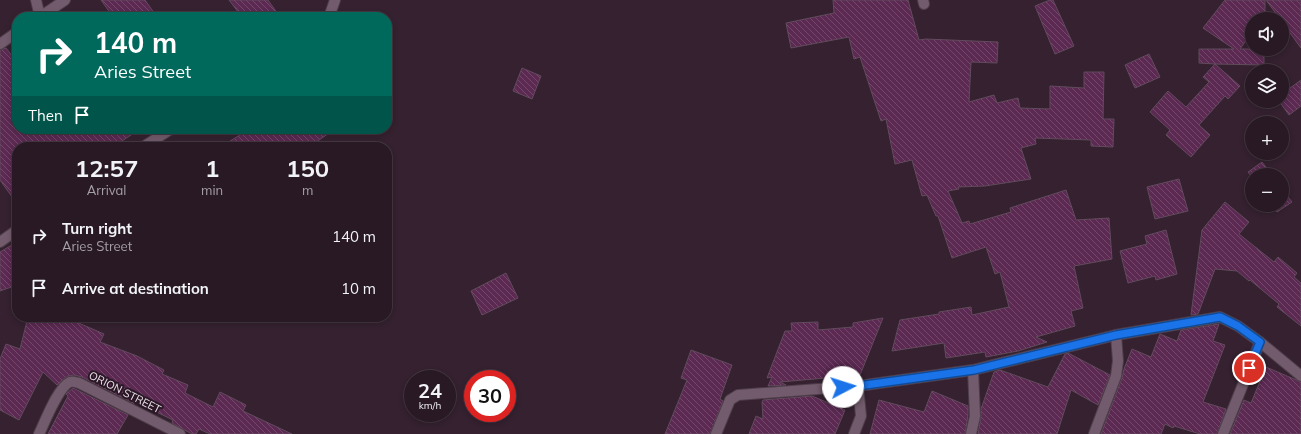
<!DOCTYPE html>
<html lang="en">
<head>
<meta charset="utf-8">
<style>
	:root { --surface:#281924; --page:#30222c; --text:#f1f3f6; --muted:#a5a0a6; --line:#443841 }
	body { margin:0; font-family:Mulish,sans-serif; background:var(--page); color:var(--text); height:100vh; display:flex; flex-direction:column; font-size:15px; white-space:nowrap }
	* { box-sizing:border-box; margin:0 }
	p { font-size:13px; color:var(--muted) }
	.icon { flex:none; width:22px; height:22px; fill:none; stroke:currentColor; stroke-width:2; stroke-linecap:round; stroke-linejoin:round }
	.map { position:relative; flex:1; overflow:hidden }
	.drawer { position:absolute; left:12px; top:142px; width:380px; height:180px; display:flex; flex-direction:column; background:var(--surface); border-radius:16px; box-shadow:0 2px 6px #0003,0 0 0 1px var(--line) }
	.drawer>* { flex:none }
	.top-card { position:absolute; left:12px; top:12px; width:380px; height:122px; border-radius:16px; box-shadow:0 2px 6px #0003,0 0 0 1px var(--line); background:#00695c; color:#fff; overflow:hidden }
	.fabs { position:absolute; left:1245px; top:12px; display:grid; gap:8px }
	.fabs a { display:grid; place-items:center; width:44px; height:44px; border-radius:50%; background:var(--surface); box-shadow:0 2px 6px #0003,0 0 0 1px var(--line); font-size:20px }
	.speed { position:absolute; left:404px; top:370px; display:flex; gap:8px; font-size:20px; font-weight:700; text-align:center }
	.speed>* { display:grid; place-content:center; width:52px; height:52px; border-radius:50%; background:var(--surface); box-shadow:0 2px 6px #0003,0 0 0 1px var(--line); line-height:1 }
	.speed small { font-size:10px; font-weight:400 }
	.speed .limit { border:6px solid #d22; background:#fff; color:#111 }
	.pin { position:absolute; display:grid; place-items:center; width:34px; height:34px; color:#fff; margin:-17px; border:2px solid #fff; border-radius:50%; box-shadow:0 1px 4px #0007 }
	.me { position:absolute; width:44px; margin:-22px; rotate:85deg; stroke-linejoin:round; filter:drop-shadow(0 0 3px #0008) }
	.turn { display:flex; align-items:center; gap:14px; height:84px; padding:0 16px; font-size:18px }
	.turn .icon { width:52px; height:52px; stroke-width:2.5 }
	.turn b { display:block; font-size:28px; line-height:34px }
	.then { display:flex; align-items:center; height:38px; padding:0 16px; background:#0003; gap:8px; font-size:15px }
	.eta { display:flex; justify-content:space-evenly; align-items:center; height:68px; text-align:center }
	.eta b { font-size:24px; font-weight:700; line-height:28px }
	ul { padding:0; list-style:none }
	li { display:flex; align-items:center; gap:12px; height:52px; padding:0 16px }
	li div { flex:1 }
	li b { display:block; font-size:15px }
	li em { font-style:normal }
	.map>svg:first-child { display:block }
	.building { fill:url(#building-back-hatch); stroke:#614b5c }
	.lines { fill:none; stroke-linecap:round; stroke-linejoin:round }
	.minor-casing { stroke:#4f3e4b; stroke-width:12 }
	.minor { stroke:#725b6c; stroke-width:10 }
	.route-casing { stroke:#114b97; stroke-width:10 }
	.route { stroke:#1a73e8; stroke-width:7 }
	.labels { text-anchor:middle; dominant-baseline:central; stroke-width:4; stroke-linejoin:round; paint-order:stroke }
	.street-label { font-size:11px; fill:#efe2ec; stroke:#2a1826 }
</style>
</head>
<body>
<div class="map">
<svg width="1301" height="434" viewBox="0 0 1301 434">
	<defs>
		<pattern id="building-back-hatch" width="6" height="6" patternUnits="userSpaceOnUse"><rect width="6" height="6" fill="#5b2952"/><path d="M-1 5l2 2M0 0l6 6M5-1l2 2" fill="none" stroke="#73486b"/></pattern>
	</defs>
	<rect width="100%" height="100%" fill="#352130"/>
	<g class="building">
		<polygon points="101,0 145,0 157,17 113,17"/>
		<polygon points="229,0 268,0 280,17 242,17"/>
		<polygon points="833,0 908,0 919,40 926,39 998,42 997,63 971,62 969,102 994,95 997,103 1018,98 1020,108 1050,109 1050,86 1084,88 1084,72 1104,72 1103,119 1114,119 1113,147 1091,146 1091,140 1035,138 1036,144 1021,148 1031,179 985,186 958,187 959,189 948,191 962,223 969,221 970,224 1011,212 1010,208 1066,190 1076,220 1109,218 1112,259 1074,266 1083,308 1071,311 1075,326 1036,337 1047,342 1018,351 986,357 985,352 946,358 944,343 892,351 900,320 939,314 939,312 971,307 972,315 1009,307 1000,272 995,274 986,247 952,258 938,216 936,216 927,195 922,196 912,160 895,164 886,119 881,121 860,57 854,59 849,37 791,48 786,23 834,13"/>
		<polygon points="1050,0 1053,0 1074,46 1055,54 1035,6"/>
		<polygon points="1225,0 1265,0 1265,14 1261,19 1252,19 1252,32 1240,49 1264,49 1264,65 1215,64 1240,86 1228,99 1225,96 1199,125 1210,135 1191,157 1166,135 1170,130 1150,112 1168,91 1186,107 1209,82 1203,77 1215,64 1199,63 1199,49 1234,49 1203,28"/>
		<polygon points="1266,0 1301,0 1301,48 1282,22 1282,19 1280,19"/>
		<polygon points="6,48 17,62 17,129 140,129 113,147 17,147 17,204 0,180 0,50"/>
		<polygon points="1149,54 1160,77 1135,88 1125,65"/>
		<polygon points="522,68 541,76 532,99 513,91"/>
		<polygon points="1301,80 1301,106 1289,115 1279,101 1282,101 1282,94"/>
		<polygon points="249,129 335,129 309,147 221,147"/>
		<polygon points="1262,162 1272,175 1252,175 1252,177 1248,172"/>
		<polygon points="1179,179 1188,211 1155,219 1147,187"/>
		<polygon points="1282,189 1292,202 1277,212 1272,205 1282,205"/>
		<polygon points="1225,202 1249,222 1239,234 1274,262 1278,257 1297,273 1294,277 1301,283 1301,326 1277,307 1279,304 1250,280 1249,281 1237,271 1215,269 1198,314 1191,315 1202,230"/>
		<polygon points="1166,230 1177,274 1156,280 1155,276 1128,283 1120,251 1147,244 1145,236"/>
		<polygon points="17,242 17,285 0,291 0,252"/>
		<polygon points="506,273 518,298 482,315 471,291"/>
		<polygon points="28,317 65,317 104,334 100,342 137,356 164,370 162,374 188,385 185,393 213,407 220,392 246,405 243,411 292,434 210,434 199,429 196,434 192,434 172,423 173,420 136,402 135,404 82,377 74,375 68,376 62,380 57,385 43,372 19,420 0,410 0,359 6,344 20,349"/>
		<polygon points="883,318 860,375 780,382 786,385 768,386 772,377 767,378 785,331 792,331 791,323 818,322 818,330 853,327 853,323"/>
		<polygon points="1219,324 1213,341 1225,345 1203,402 1226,409 1217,434 1200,434 1174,426 1173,428 1165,424 1161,434 1101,434 1122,378 1124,369 1132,349 1151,357 1160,334 1177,341 1181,330"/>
		<polygon points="691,350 732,365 720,399 723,401 710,434 665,434 687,380 681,378"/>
		<polygon points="1068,353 1110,375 1098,405 1071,390 1057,434 978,434 981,417 981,409 994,372 1000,370 1048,387 1065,354"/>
		<polygon points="1266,367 1301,382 1301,434 1230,434 1244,400 1251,403"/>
		<polygon points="73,388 128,415 117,434 48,434 68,396 66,394"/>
		<polygon points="932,391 968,406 968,415 965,434 870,434 879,400 924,412"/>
		<polygon points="812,396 845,410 835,434 749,434 756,416 763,419 762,402 763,400"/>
	</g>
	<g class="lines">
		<g class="minor-casing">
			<g id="minor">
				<polyline points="36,0 40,17"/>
				<polyline points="923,0 924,4"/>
				<polyline points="40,17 65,0"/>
				<polyline points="329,17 335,0"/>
				<polyline points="0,44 17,32"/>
				<polyline points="143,147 171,129"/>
				<polyline points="0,242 17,230"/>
				<path d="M39,434C45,422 58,387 70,382C73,381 76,382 79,383L180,434"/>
				<polyline points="716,434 730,400 738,395 858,386 973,370 1116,335 1220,317 1238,326 1260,342 1301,376"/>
				<polyline points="854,434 861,416 858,386"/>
				<polyline points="971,434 975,416 973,370"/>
				<polyline points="1094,434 1116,376 1118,361 1116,335"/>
				<polyline points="1223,434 1260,342"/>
			</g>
		</g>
		<use href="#minor" class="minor"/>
	</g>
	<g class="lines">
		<g class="route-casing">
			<polyline id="route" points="843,387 858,386 974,370 1116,335 1220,317 1238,326 1260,342 1249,368"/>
		</g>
		<use href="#route" class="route"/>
	</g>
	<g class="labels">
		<g class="street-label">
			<text transform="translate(125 392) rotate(27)">ORION STREET</text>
		</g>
	</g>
</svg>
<div class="fabs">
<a><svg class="icon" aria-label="sound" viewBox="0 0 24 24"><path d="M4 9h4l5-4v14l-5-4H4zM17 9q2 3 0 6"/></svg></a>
<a><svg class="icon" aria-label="layers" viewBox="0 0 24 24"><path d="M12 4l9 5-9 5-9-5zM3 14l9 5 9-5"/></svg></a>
<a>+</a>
<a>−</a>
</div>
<div class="speed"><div>24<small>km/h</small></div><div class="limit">30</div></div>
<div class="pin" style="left:1249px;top:368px;background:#d93025"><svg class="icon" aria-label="arrive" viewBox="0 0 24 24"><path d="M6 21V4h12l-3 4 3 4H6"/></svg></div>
<svg class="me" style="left:843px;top:387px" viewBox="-20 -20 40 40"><circle r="19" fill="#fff"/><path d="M0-13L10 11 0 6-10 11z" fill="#1a73e8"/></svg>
<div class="top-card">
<div class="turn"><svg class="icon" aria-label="right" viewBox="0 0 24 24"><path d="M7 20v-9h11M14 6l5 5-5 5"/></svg><div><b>140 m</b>Aries Street</div></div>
<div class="then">Then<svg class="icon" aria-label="arrive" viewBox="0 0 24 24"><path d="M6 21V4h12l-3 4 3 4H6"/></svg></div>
</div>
<section class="drawer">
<div class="eta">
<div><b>12:57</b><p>Arrival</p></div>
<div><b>1</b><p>min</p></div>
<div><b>150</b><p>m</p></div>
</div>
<ul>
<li><svg class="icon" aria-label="right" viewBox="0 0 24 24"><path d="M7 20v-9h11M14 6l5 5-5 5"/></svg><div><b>Turn right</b><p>Aries Street</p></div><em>140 m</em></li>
<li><svg class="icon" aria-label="arrive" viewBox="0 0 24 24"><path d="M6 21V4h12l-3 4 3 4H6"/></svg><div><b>Arrive at destination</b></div><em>10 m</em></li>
</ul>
</section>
</div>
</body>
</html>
